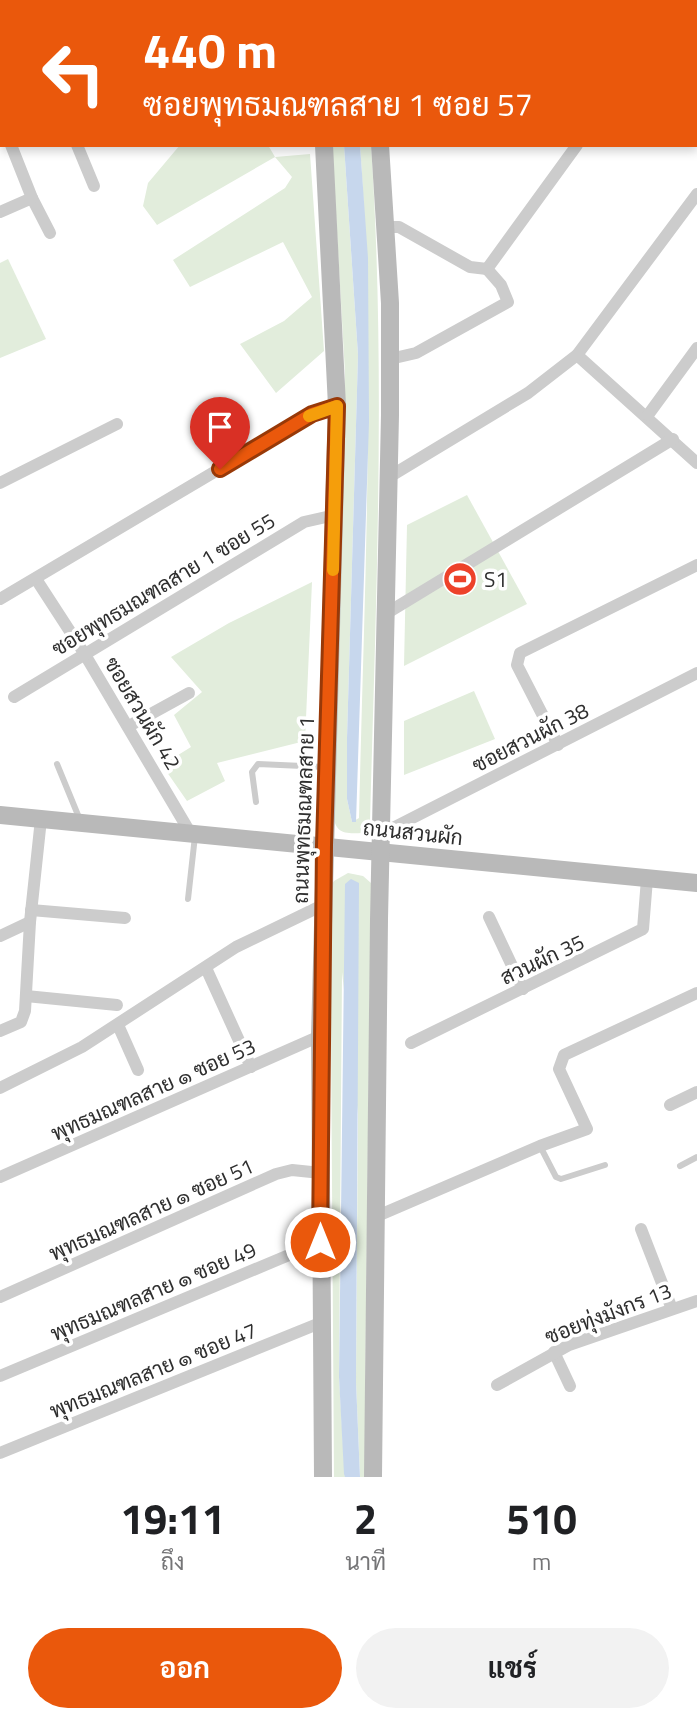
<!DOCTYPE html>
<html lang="th">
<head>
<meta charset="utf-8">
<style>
	:root { --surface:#fff; --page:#f2f2f2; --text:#202124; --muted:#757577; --accent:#ea580c }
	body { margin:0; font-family:"Titillium Web",Sarabun,sans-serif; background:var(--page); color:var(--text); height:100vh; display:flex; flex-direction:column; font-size:26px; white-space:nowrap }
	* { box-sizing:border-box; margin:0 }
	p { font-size:23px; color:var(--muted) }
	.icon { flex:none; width:38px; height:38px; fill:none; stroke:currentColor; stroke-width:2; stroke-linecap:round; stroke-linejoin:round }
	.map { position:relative; height:1477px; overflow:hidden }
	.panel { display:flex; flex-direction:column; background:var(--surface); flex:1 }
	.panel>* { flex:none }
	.top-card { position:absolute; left:0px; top:0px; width:698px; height:147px; box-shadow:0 4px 10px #0003; background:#ea580c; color:#fff; overflow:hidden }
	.pin { position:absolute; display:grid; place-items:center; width:60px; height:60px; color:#fff; margin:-72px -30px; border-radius:50% 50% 50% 0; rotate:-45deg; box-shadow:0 0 7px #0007 }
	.pin .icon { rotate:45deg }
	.me { position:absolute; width:77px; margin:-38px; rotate:0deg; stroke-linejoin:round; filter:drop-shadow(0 0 5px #0008) }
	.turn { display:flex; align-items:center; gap:24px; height:147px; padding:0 28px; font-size:32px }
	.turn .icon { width:91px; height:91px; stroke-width:2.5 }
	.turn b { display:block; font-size:49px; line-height:60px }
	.eta { display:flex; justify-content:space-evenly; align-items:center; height:119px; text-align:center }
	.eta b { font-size:42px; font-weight:700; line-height:49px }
	.button { display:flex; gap:14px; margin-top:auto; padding:14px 28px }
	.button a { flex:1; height:80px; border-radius:42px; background:var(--accent); color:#fff; font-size:28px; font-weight:700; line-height:80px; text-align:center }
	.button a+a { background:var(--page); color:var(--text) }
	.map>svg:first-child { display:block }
	.green { fill:#e2eddc }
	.water { fill:#c7d7ed }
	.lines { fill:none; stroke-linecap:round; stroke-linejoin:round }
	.lane { stroke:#ccc; stroke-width:6 }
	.street { stroke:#ccc; stroke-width:12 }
	.secondary { stroke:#b9b9b9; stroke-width:18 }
	.route-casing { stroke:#983908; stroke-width:18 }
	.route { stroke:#ea580c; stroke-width:12 }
	.slow { stroke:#f59e0b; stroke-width:12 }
	.labels { text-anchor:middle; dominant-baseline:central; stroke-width:7; stroke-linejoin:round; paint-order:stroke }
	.poi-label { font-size:21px; fill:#2f2f2f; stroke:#fff; text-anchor:start }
	.street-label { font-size:21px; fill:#2f2f2f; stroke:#fff }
</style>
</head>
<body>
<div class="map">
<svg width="697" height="1477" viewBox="0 0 697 1477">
	<rect width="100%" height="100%" fill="#fff"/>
	<g class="green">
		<polygon points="180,145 268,145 275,157 310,154 324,351 276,393 240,344 284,321 312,297 283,242 190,287 173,260 285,188 292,177 275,157 157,225 143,206 148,183"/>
		<path d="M332,145H344L358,355L347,738V799L352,822L359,818C364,594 376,369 360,145H371C386,371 376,596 370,822L362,833C343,834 335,833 333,813L345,373Z"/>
		<polygon points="8,259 46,339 0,358 0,263"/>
		<polygon points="467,495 527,604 404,666 407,525"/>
		<polygon points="312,582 305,741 217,763 225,781 187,801 162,765 191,747 174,715 202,692 171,657 229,623"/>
		<polygon points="474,691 495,739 404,775 404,721"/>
		<polygon points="348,873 363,876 371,883 365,1398 367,1477 360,1477 356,1382 358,1114 342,972 339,1377 345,1477 334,1477 330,888 334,881"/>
	</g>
	<g class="water">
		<polygon points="344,145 360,145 368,258 369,422 356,822 352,822 347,799 347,738 358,355"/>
		<polygon points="351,879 359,883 356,1382 360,1477 345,1477 344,1474 339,1377 345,884"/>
	</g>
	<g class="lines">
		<g class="lane">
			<polyline points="57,764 80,820"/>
			<polyline points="256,802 252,772 258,764 325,767"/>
			<polyline points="188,899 195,836"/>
			<polyline points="540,1146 556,1177 561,1179 605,1165"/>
			<polyline points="680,1166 697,1157"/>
		</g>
		<g class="street">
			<polyline points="17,2 20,0"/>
			<polyline points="145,2 148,0"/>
			<polyline points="686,2 688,0"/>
			<polyline points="0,12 2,11"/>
			<polyline points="1,120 2,122"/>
			<polyline points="77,145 94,186"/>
			<polyline points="32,198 50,233"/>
			<polyline points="0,212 32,198 11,145"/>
			<polyline points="385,227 399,227 470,267 487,269 577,145"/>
			<polyline points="577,355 697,463"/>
			<polyline points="390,359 416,353 508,302 501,285 487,269"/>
			<polyline points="648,415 697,348"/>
			<polyline points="389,477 528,393 577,355 697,194"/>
			<polyline points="0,483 117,424"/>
			<polyline points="36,579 84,653 191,834"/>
			<polyline points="0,599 312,414 337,406"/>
			<polyline points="387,613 673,439"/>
			<polyline points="14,697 304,522 335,515"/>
			<polyline points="129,726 189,693"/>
			<polyline points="558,745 517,665 520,653 697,565"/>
			<polyline points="381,834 697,673"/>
			<polyline points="31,910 125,918"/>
			<polyline points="489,917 523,989"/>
			<polyline points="0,936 30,922"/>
			<polyline points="206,968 251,1067"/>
			<polyline points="26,996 117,1005"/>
			<polyline points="118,1025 138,1070"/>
			<polyline points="0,1031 21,1022 25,1011 30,922 41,819"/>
			<polyline points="411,1043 643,929 647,879"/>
			<polyline points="0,1088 82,1047 236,947 323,905"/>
			<polyline points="670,1105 697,1092"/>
			<polyline points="0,1177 320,1036"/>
			<polyline points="375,1217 540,1146 587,1129 559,1069 564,1055 697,993"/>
			<polyline points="641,1229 672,1309"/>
			<polyline points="0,1297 276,1174 292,1170 321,1173"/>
			<polyline points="554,1352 570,1386"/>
			<polyline points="0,1376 320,1242"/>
			<polyline points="497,1385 569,1345 697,1301"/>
			<polyline points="0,1453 320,1323"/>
		</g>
		<g class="secondary">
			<polyline points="314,0 314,2"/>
			<polyline points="368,0 369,2"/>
			<polyline points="0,815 697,883"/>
			<polyline points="323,1477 320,1036 337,406 324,145"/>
			<polyline points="373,1477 379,919 390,415 390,303 380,145"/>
		</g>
	</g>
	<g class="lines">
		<g class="route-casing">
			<polyline id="route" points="220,469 312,414 337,406 324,845 320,1242"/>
		</g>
		<use href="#route" class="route"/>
		<polyline class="slow" points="309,416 337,406 333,570"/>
	</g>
	<defs>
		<g id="stadium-disc" transform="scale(1.75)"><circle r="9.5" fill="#ed422a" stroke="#fff"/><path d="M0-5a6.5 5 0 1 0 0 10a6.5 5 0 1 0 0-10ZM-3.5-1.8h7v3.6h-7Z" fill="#fff"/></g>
	</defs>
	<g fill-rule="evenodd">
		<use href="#stadium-disc" x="460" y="579"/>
	</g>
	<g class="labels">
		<g class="poi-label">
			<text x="484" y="579">S1</text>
		</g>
		<g class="street-label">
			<text transform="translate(163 584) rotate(-31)">ซอยพุทธมณฑลสาย 1 ซอย 55</text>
			<text transform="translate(143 713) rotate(59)">ซอยสวนผัก 42</text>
			<text transform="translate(530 737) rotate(-27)">ซอยสวนผัก 38</text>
			<text transform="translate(303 810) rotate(-88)">ถนนพุทธมณฑลสาย 1</text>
			<text transform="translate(413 832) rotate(6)">ถนนสวนผัก</text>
			<text transform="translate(542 959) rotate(-25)">สวนผัก 35</text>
			<text transform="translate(153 1089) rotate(-24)">พุทธมณฑลสาย ๑ ซอย 53</text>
			<text transform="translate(151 1209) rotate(-24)">พุทธมณฑลสาย ๑ ซอย 51</text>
			<text transform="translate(153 1291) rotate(-23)">พุทธมณฑลสาย ๑ ซอย 49</text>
			<text transform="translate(608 1313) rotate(-21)">ซอยทุ่งมังกร 13</text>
			<text transform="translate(153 1370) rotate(-22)">พุทธมณฑลสาย ๑ ซอย 47</text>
		</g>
	</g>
</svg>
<div class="pin" style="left:220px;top:469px;background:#d93025"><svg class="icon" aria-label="arrive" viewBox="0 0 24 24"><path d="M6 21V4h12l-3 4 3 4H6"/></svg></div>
<svg class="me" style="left:320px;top:1242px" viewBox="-20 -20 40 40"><circle r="17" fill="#ea580c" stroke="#fff" stroke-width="3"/><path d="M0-11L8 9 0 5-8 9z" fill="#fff"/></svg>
<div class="top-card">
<div class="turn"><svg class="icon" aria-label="left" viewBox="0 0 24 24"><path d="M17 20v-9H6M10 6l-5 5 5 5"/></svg><div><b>440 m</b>ซอยพุทธมณฑลสาย 1 ซอย 57</div></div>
</div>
</div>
<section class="panel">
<div class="eta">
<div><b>19:11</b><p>ถึง</p></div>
<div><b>2</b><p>นาที</p></div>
<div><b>510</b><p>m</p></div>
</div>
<div class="button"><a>ออก</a><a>แชร์</a></div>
</section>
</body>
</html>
